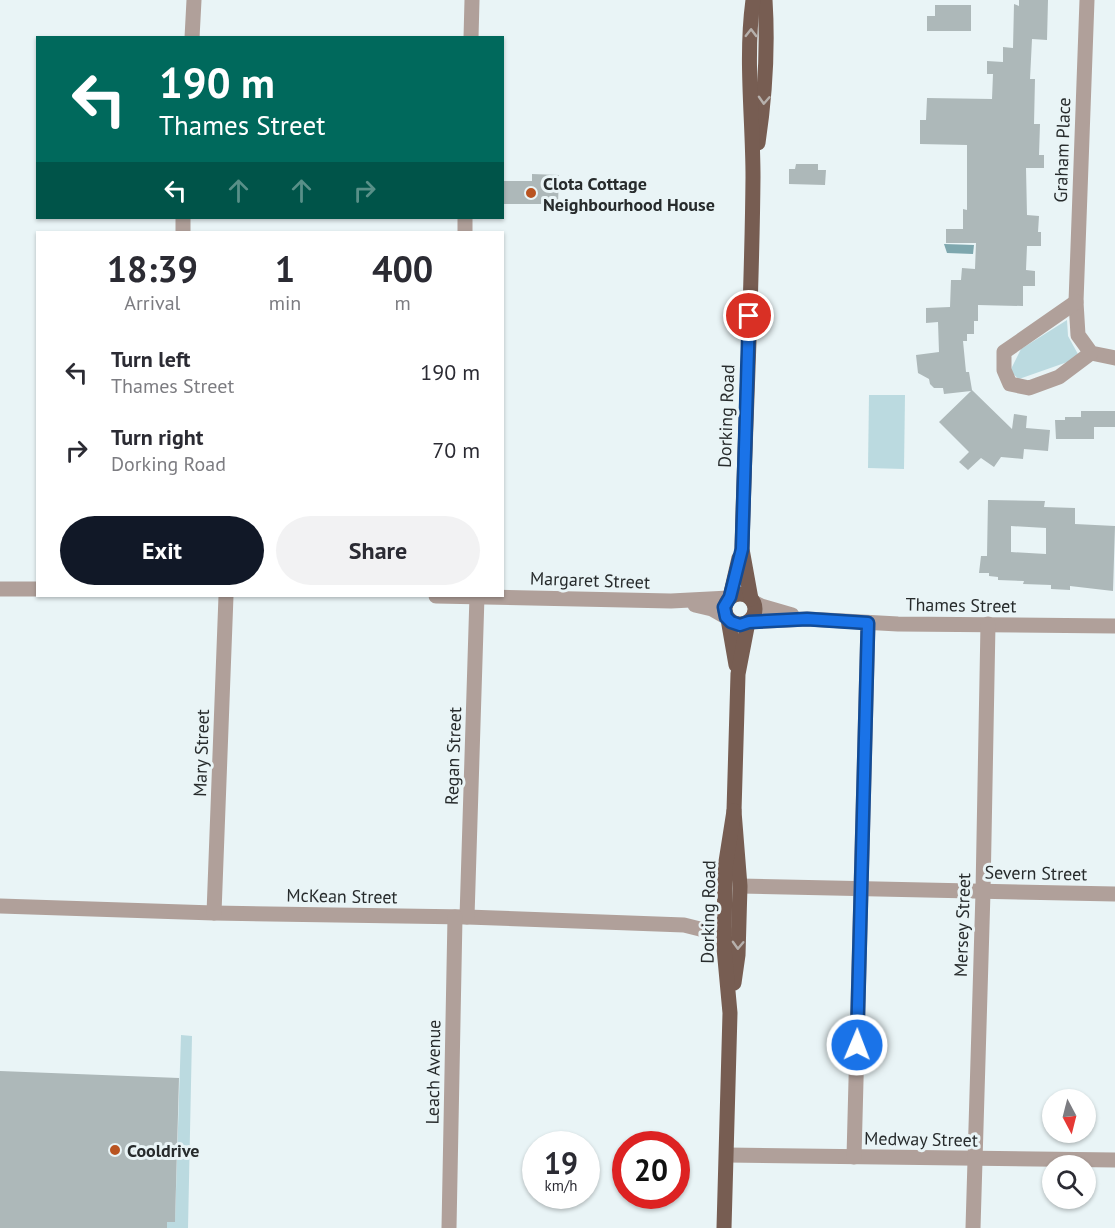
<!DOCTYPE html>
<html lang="en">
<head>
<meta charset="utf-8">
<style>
	:root { --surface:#fff; --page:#f2f2f3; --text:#2b2b33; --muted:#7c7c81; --accent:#111827 }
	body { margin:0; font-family:"PT Sans",sans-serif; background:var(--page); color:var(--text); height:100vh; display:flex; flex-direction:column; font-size:22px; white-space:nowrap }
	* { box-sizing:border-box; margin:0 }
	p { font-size:20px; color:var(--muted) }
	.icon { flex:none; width:33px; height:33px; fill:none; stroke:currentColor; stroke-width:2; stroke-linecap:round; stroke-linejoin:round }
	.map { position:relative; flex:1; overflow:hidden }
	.panel { position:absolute; left:36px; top:231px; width:468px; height:366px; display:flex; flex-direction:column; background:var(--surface); border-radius:0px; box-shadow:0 2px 4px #0004 }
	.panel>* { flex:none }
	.guide { position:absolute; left:36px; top:36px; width:468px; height:183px; border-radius:0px; box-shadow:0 2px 4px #0004; background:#00695c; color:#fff; overflow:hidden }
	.needle { width:39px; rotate:173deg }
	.tools { position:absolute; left:1042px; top:1089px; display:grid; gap:12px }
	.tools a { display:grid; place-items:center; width:54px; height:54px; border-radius:50%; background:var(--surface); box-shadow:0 2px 4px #0004; font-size:30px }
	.speed { position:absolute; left:522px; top:1131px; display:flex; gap:12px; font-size:30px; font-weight:700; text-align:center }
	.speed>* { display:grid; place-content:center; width:78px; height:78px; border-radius:50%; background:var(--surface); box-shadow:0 2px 4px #0004; line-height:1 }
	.speed small { font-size:15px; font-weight:400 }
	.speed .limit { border:9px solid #d22; background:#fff; color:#111 }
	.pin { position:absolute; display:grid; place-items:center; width:51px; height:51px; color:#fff; margin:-26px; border:3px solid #fff; border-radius:50%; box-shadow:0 2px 6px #0007 }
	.me { position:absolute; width:66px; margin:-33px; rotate:1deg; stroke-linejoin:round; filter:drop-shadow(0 0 4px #0008) }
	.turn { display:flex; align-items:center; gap:21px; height:126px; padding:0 24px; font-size:27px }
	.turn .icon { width:78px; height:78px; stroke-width:2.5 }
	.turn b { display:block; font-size:42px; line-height:51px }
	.lanes { display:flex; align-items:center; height:57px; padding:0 24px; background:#0003; justify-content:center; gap:30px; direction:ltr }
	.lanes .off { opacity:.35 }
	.eta { display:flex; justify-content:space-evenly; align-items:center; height:102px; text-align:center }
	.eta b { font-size:36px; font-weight:700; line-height:42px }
	.action { display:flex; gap:12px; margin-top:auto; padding:12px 24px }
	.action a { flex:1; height:69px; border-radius:36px; background:var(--accent); color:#fff; font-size:24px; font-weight:700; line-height:69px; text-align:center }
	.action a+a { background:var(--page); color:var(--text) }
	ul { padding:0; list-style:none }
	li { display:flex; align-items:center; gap:18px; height:78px; padding:0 24px }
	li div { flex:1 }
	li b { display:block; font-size:22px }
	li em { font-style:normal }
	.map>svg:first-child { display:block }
	.green { fill:#bbdae0 }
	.water { fill:#7ea7ae }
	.building { fill:#adb8b9; fill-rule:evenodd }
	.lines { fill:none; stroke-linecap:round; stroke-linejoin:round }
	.minor { stroke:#b0a09a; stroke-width:15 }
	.major { stroke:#775d52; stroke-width:15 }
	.oneway { stroke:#b6b0ac }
	.route-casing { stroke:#114b97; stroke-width:15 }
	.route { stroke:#1a73e8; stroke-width:10 }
	.poi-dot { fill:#b95421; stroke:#e9f4f6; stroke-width:2 }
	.labels { text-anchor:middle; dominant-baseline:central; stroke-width:6; stroke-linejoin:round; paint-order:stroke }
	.street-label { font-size:18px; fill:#272b2c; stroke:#e9f4f6 }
	.poi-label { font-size:18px; font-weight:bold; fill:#272b2c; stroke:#e9f4f6; text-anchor:start }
</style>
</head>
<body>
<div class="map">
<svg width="1115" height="1228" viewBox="0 0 1115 1228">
	<rect width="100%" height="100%" fill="#e9f4f6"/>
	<g class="green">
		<polygon points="1067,320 1068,336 1079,356 1076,359 1019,379 1013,374 1011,369 1021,349"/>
		<polygon points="869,395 905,395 904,469 868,468"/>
		<polygon points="181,1035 192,1036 188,1228 167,1228 167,1222 175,1221"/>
	</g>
	<polygon class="water" points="944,244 974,245 973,254 947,253"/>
	<g class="building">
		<polygon points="1019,0 1048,0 1047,40 1032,39 1030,79 1035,79 1034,124 1040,124 1039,155 1044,155 1044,168 1026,168 1027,215 1039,216 1038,232 1041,232 1041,246 1027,246 1026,270 1035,271 1035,286 1023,286 1023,306 978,305 978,321 974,321 974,334 967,334 967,341 963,341 966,372 969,372 972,390 1012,429 1014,414 1027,416 1026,428 1050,430 1048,451 1024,449 1023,459 1001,457 994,467 981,458 968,470 959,462 969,452 939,422 971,391 944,394 943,388 934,388 930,384 929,379 918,373 916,355 939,352 938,322 926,323 926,308 950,307 951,280 961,280 962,268 975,269 976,243 946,243 946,229 963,229 963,209 967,210 967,145 920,144 920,120 926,120 927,98 992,99 993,74 987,74 987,61 1003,62 1003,47 1013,48 1014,4 1019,6"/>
		<polygon points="935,5 971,5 971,31 927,31 927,16 935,16"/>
		<polygon points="796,164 818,164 818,170 826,170 825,185 789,184 789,169 795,169"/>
		<polygon points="532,174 559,175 558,204 502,204 502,181 532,181"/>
		<polygon points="1081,411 1115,411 1115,427 1094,427 1094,439 1056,439 1055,420 1065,420 1065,417 1081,417"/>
		<path d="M988,500L1045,501L1044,507L1075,508V524L1115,526L1113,591L1070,586V590L1051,589V585L1023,584L1024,581L998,580V577L989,576V573H979L981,556H987ZM1011,526L1046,528V554L1011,552Z"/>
		<polygon points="0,1071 179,1078 175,1222 167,1222 167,1228 0,1228"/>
	</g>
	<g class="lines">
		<g class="minor">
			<polyline points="1087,0 1076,302 1078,335 1091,353 1115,358"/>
			<polyline points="192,38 194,0"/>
			<polyline points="471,38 472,0"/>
			<polyline points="183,232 183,218"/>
			<polyline points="465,232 465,218"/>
			<polyline points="1076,302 1004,352 1004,370 1010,384 1029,388 1059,377 1091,353"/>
			<polyline points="0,589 38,589"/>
			<polyline points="436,596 671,601 729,598"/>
			<polyline points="753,602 761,606 792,615"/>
			<polyline points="695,605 712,609 726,617"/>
			<polyline points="749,622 807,619 898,624 1115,626"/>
			<polyline points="740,886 1115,894"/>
			<polyline points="0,906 214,913 467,917 684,925 704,930 725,931"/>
			<polyline points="214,913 226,596"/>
			<polyline points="467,917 477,596"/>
			<polyline points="727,1155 1115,1160"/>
			<polyline points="854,1157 868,623"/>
			<polyline points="449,1228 455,917"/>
			<polyline points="973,1228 983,892 988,624"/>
		</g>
		<g class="major">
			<path d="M758,143C765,96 768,47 765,0"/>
			<circle cx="740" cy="609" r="15"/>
			<polyline points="730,597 739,558"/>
			<path d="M751,599L742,549C745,425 752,301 753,177C753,118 745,59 753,0"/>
			<polyline points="728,619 736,665"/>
			<polyline points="734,983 738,955 740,886 734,811 738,674 748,622"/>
			<polyline points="724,1228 730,1013 724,948 725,868 734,811"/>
		</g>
	</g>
	<defs><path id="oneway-chevron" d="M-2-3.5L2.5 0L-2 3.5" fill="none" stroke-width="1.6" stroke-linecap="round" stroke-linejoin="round" transform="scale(1.5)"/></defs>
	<g class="oneway">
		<use href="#oneway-chevron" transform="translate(751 33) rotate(-89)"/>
		<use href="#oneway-chevron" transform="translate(764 100) rotate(93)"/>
		<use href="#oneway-chevron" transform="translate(738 945) rotate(92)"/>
	</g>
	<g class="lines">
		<g class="route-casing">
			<polyline id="route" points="749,316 742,549 730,597 724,607 726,617 731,622 740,625 749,622 807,619 868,623 857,1045"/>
		</g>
		<use href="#route" class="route"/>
	</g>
	<g class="poi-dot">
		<circle cx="531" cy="193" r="6"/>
		<circle cx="115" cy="1150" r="6"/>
	</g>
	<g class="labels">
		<g class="street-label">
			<text transform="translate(1062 150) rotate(-88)">Graham Place</text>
			<text transform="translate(726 416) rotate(-88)">Dorking Road</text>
			<text transform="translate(590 580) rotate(2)">Margaret Street</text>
			<text transform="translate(961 605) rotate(1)">Thames Street</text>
			<text transform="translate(201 753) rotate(-88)">Mary Street</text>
			<text transform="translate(453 756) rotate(-88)">Regan Street</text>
			<text transform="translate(1036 873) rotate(1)">Severn Street</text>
			<text transform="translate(342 896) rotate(1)">McKean Street</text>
			<text transform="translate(708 912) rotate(-89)">Dorking Road</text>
			<text transform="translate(962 925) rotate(-88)">Mersey Street</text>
			<text transform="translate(433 1072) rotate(-89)">Leach Avenue</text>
			<text transform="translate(921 1139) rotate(1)">Medway Street</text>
		</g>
		<g class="poi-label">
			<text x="543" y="183">Clota Cottage<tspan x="543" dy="21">Neighbourhood House</tspan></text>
			<text x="127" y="1150">Cooldrive</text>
		</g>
	</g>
</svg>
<div class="tools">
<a><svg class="needle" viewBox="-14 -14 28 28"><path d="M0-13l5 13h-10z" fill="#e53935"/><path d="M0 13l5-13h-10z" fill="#7c7c81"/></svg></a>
<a><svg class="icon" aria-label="search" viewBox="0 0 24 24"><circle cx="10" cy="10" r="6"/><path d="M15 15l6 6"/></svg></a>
</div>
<div class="speed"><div>19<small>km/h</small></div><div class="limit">20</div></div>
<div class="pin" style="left:749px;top:316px;background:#d93025"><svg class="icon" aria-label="arrive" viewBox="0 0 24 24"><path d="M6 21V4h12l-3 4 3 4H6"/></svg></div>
<svg class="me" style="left:857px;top:1045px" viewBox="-20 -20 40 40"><circle r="17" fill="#1a73e8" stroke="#fff" stroke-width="3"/><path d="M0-11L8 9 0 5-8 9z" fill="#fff"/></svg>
<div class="guide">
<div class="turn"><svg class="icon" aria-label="left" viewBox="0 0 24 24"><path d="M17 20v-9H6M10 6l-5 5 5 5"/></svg><div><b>190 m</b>Thames Street</div></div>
<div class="lanes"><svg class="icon" aria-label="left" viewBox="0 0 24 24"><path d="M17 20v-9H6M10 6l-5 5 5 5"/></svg><svg class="icon off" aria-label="ahead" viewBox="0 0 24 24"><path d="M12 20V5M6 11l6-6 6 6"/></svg><svg class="icon off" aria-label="ahead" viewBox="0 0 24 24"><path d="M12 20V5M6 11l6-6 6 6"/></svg><svg class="icon off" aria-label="right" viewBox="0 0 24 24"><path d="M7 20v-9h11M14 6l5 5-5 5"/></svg></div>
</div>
<section class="panel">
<div class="eta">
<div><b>18:39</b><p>Arrival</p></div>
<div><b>1</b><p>min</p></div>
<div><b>400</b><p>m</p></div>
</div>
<ul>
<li><svg class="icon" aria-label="left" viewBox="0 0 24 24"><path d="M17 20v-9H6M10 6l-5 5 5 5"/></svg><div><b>Turn left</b><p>Thames Street</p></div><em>190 m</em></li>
<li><svg class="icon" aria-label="right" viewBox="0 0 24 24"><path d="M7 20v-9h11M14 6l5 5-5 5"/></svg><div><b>Turn right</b><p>Dorking Road</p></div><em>70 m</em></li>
</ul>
<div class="action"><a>Exit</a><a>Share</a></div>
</section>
</div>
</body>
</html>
